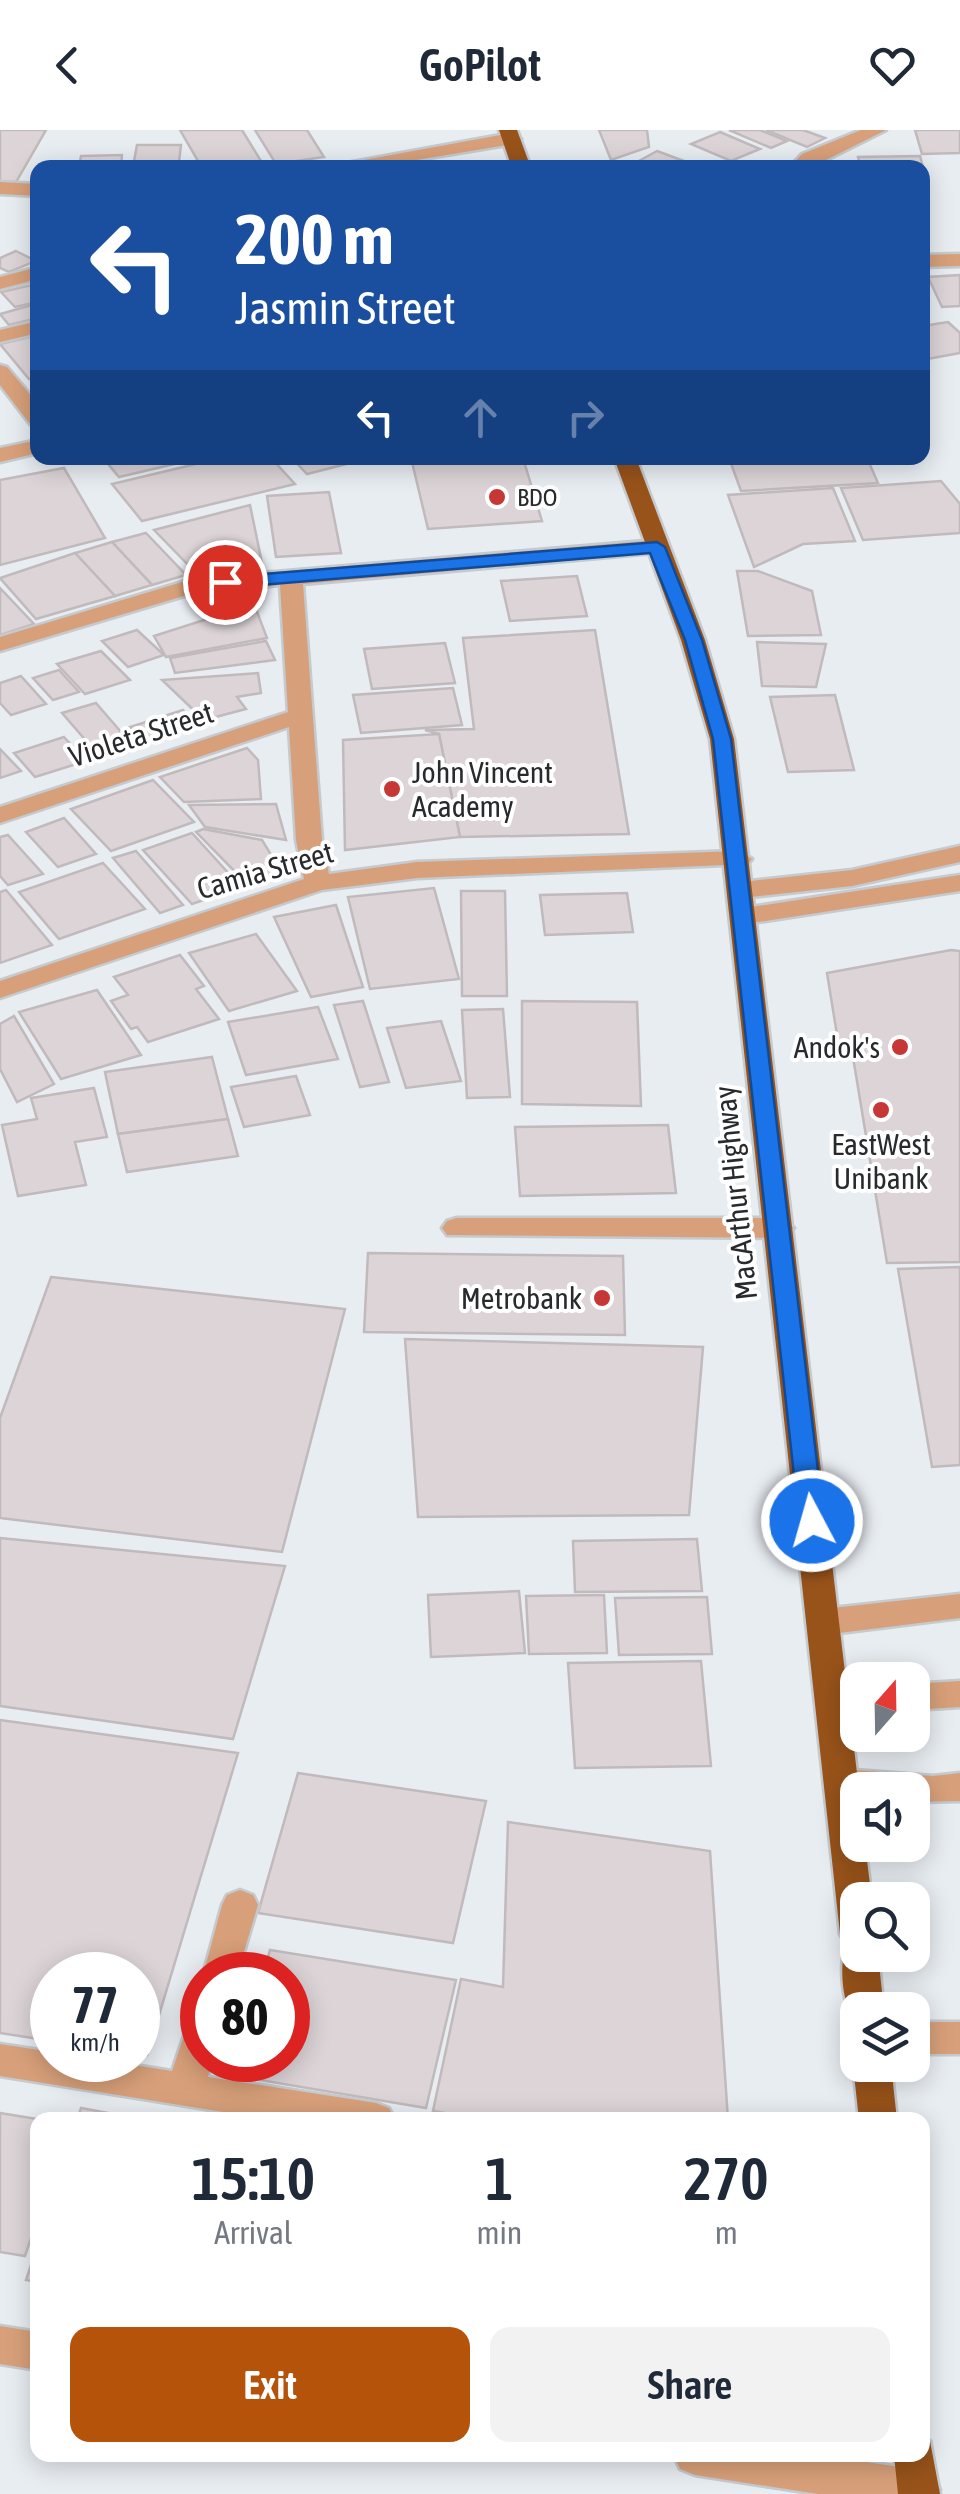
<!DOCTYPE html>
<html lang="en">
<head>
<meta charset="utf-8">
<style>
	:root { --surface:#fff; --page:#f2f2f3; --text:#1f2937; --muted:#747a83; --accent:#b45309 }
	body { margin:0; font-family:"Asap Condensed",sans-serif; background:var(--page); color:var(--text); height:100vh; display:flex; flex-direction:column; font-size:38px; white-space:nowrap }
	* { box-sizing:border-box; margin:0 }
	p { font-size:32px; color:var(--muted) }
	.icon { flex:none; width:55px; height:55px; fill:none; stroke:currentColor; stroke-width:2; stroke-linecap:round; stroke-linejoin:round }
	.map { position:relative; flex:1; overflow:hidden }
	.details { position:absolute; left:30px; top:1982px; width:900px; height:350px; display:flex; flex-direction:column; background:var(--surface); border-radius:20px; box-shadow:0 5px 25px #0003 }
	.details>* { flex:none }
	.top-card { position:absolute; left:30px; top:30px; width:900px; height:305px; border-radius:20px; box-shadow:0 5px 25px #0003; background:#1a4fa0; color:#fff; overflow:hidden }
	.needle { width:65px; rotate:20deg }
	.fabs { position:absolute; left:840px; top:1532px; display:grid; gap:20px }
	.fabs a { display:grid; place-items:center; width:90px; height:90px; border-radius:20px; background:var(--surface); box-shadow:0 5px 25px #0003; font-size:50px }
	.speed { position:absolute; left:30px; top:1822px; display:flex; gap:20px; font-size:50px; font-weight:700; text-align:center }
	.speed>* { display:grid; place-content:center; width:130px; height:130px; border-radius:50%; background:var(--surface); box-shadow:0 5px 25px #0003; line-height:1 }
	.speed small { font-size:25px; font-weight:400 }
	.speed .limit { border:15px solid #d22; background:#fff; color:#111 }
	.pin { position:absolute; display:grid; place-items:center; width:85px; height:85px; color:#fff; margin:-42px; border:5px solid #fff; border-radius:50%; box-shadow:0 2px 10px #0007 }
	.me { position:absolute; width:110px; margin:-55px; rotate:354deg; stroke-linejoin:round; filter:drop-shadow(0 0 8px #0008) }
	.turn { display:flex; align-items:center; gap:35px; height:210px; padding:0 40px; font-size:45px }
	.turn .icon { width:130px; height:130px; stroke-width:2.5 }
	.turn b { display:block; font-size:70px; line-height:85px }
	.lanes { display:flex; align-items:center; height:95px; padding:0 40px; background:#0003; justify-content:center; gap:50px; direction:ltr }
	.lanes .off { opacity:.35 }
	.eta { display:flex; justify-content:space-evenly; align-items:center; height:170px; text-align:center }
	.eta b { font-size:60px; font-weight:600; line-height:70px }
	.cta { display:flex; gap:20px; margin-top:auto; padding:20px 40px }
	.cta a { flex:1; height:115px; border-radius:20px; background:var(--accent); color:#fff; font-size:40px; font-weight:600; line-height:115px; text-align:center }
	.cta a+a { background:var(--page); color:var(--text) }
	header { display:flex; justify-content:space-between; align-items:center; height:130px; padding:0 40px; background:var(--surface); font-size:45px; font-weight:600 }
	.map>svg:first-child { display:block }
	.building { fill:#dcd4d7; stroke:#c1babd; stroke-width:2.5 }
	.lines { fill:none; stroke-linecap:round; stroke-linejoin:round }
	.minor-casing { stroke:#c5cace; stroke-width:5 }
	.highway-casing { stroke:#c5cace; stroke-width:5 }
	.minor { fill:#d8a07a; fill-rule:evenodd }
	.highway { fill:#98531a; fill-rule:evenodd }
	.route { fill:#1a73e8; stroke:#114b97; stroke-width:2.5 }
	.poi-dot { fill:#c63735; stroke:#fff; stroke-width:4 }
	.labels { text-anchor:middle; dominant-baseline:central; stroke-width:8; stroke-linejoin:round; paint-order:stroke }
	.far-poi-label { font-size:25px; fill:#282a2c; stroke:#fff; text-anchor:start }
	.street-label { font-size:30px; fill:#282a2c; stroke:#fff }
	.poi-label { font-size:30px; fill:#282a2c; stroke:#fff; text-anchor:end }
</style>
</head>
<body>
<header><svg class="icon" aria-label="back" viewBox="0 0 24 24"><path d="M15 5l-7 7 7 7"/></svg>GoPilot<svg class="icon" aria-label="heart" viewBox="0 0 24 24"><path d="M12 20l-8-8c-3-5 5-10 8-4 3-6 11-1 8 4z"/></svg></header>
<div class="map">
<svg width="960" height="2364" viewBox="0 0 960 2364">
	<rect width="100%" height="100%" fill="#e8edf2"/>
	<g class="building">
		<polygon points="0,0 46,0 15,54 0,52"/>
		<polygon points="180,0 242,0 264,36 202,38"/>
		<polygon points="255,0 307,0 324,27 276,34"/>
		<polygon points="599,0 647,0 649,17 611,30"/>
		<polygon points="729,0 760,0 787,11 771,18"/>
		<polygon points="766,0 803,0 825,8 807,17"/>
		<polygon points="915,0 960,0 960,23 922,24"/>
		<polygon points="720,2 760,19 731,31 691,14"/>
		<polygon points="137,15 181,15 179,32 134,31"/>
		<polygon points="657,21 684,31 671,38 626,38"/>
		<polygon points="122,25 121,38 79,38 81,26"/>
		<polygon points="920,26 927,52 922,52 922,38 861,38 858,27"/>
		<polygon points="16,121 36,131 9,142 0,138 0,128"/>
		<polygon points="960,145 960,176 942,177 928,147"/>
		<polygon points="32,155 38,160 38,172 15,177 1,162"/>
		<polygon points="32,175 38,188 9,195 0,184"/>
		<polygon points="948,192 960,203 960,223 922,230 922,196"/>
		<polygon points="38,205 38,247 29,249 0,214"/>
		<polygon points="103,328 200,328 119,347"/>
		<polygon points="221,328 271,328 295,354 142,391 112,354"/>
		<polygon points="292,328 355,328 358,331 307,344"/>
		<polygon points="523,328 542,391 428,399 412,332"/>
		<polygon points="729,328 867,328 878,353 741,361"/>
		<polygon points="64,338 105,408 0,435 0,350"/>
		<polygon points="941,351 960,374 960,403 863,410 841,358"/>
		<polygon points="833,358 855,411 803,414 754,437 728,365"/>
		<polygon points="329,362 341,423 276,427 267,366"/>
		<polygon points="250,375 262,433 197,444 154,400"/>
		<polygon points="146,403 186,445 152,455 112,412"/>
		<polygon points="112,412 152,455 115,466 75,423"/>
		<polygon points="75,423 115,466 36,489 0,448"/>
		<polygon points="737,441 758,441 812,461 821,505 748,506"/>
		<polygon points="577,446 587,486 510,491 501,451"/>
		<polygon points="0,458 34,494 0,505"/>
		<polygon points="254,474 267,508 166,527 154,506"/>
		<polygon points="137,500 164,525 128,537 102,511"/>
		<polygon points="595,500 629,704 460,707 439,604 425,600 474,599 463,508"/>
		<polygon points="266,511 275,530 175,543 170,528"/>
		<polygon points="757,512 826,514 816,557 762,556"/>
		<polygon points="445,513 455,553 372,559 364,519"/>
		<polygon points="101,521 130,550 85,564 57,534"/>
		<polygon points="59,540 79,562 53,570 33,548"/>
		<polygon points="258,543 261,563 237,567 246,579 204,590 162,550"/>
		<polygon points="21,546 46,574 11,585 0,573 0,553"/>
		<polygon points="453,558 462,595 361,603 353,565"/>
		<polygon points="835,565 854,640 788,642 770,567"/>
		<polygon points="96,573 134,617 100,627 62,583"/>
		<polygon points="183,580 198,597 145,614 130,597"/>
		<polygon points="439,604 460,707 345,720 343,610"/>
		<polygon points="64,607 86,631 35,647 14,623"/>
		<polygon points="247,618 258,630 261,669 184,672 160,647"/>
		<polygon points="0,619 21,641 0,648"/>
		<polygon points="153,650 194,692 111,721 71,679"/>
		<polygon points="276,674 286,710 205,697 189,675"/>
		<polygon points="64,688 96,724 58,737 26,702"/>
		<polygon points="203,699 262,710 281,741 247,754 196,702"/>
		<polygon points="192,703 241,757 192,774 143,720"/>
		<polygon points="8,705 43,744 8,755 0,746 0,707"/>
		<polygon points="136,721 183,775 160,783 113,728"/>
		<polygon points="103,733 145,779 59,809 19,762"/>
		<polygon points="434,758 459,849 370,859 348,767"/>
		<polygon points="6,760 52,815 0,833 0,762"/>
		<polygon points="461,761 505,761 507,866 462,866"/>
		<polygon points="627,763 633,802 545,805 540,765"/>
		<polygon points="336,775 363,857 311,867 274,787"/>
		<polygon points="256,804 297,861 229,881 189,823"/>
		<polygon points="951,820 960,821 960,1132 887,1133 850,909 838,911 827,843"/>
		<polygon points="180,825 204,856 196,859 219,889 148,912 137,897 131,899 111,871 128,865 114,847"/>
		<polygon points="97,860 141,925 61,949 19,882"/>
		<polygon points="363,871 389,952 360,957 334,875"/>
		<polygon points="522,871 637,872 641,976 522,974"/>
		<polygon points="318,877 338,929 246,945 228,892"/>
		<polygon points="503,879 510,967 467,968 462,880"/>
		<polygon points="14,886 54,954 17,972 0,939 0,894"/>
		<polygon points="441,891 461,951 406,958 387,898"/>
		<polygon points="212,927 228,989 118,1004 105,942"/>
		<polygon points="296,946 310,985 244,997 231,957"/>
		<polygon points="94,958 107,1007 75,1012 86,1055 18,1066 2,995 37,989 31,968"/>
		<polygon points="228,989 238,1026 127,1042 118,1004"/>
		<polygon points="668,995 676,1063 520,1066 515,997"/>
		<polygon points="368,1123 623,1126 625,1205 364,1202"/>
		<polygon points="960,1137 960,1335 932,1337 898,1139"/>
		<polygon points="51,1147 345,1179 282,1422 0,1388 0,1288"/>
		<polygon points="405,1209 703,1217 689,1385 418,1387"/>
		<polygon points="0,1408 285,1436 233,1609 0,1576"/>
		<polygon points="697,1409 702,1461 575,1462 573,1411"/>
		<polygon points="519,1461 525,1523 431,1527 428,1465"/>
		<polygon points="604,1465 607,1523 529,1524 526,1466"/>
		<polygon points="707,1467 712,1524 619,1525 615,1468"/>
		<polygon points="701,1531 711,1636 575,1638 568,1533"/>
		<polygon points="0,1590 238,1623 147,1925 138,1923 138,1845 52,1845 52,1911 0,1903"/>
		<polygon points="298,1643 486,1671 453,1813 258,1783"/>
		<polygon points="508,1692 710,1721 728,1990 487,1990 433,1981 461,1849 503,1857"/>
		<polygon points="270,1820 456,1850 426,1978 236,1946 240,1930 288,1930 288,1845 263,1845"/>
		<polygon points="81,1978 146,1990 77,1990"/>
		<polygon points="0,1983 43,1990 38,1990 38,2087 25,2126 0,2122"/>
		<polygon points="38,2114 38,2152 26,2150"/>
	</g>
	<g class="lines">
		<g class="minor-casing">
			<g id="minor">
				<polygon points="861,0 886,0 810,38 789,38 802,24"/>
				<polygon points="512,3 521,9 519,13 368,38 320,38"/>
				<polygon points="0,52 38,54 38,66 0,64"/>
				<polygon points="960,124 960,136 922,137 922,125"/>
				<polygon points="38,137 38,149 0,159 0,147"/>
				<polygon points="38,191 38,203 0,212 0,200"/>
				<polygon points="0,235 7,237 38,274 38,295 30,294 0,255"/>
				<polygon points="38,310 38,323 0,332 0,318"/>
				<polygon points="657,410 665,412 665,422 303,454 322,710 329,744 417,732 739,721 752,729 748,734 417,748 322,760 0,868 0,851 304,749 296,710 289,597 0,693 0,677 288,582 280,455 194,463 0,521 0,507 192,449"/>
				<polygon points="960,716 960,732 852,756 742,768 729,760 742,752 852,740"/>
				<polygon points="960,745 960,761 745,794 732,786 745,778"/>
				<polygon points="457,1088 779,1088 794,1098 779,1108 447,1105 442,1098 447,1091"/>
				<polygon points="960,1464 960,1488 823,1505 811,1501 806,1492 811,1483 823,1479"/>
				<polygon points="960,1551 960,1577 912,1580 912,1554"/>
				<polygon points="858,1558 858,1584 820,1581 815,1572 820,1563"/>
				<polygon points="841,1639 933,1646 960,1643 960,1671 912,1672 912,1660 858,1660 858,1668 829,1663 824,1653 829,1643"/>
				<polygon points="240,1760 253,1765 258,1775 237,1845 202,1849 222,1775 227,1765"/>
				<polygon points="202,1886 202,1930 212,1930 208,1947 376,1973 389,1978 395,1990 273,1990 0,1946 0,1914 52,1922 52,1930 102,1930 172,1941 189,1891"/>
				<rect x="912" y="1892" width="48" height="32"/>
				<polygon points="0,2196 38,2202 38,2240 0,2234"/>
				<polygon points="674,2325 821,2325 919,2340 934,2346 940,2360 938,2364 818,2364 695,2345 680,2339"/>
			</g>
		</g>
		<g class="highway-casing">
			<g id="highway">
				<polygon points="499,0 517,0 531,38 512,38"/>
				<path d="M614,328H636L705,510L734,609L859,1660L858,1715H865L872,1770H858V1825H878L884,1880H858V1893C842,1880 838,1833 847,1815L840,1804L710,609L681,510Z"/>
				<polygon points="858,1926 858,1935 891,1935 897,1990 859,1990 853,1935"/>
				<polygon points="922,2308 930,2311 940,2364 898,2364 894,2325 922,2325"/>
			</g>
		</g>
		<use href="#minor" class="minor"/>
		<use href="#highway" class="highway"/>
	</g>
	<polygon class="route" points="657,412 665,417 702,510 731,609 824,1391 812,1400 799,1391 713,609 685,510 650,423 225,458 216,452 225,447"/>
	<g class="poi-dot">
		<circle cx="497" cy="367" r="10"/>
		<circle cx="392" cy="659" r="10"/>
		<circle cx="900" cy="917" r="10"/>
		<circle cx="881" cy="980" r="10"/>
		<circle cx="602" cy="1168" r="10"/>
	</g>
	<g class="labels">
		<g class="far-poi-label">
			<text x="517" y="367">BDO</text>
		</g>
		<g class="street-label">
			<text transform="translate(141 604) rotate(-18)">Violeta Street</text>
			<text transform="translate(265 740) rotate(-16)">Camia Street</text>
			<text transform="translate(735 1063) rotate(-96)">MacArthur Highway</text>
		</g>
		<g class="poi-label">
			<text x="412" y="642" text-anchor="start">John Vincent<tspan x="412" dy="34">Academy</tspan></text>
			<text x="880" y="917">Andok's</text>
			<text x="881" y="1014" text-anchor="middle">EastWest<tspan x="881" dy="34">Unibank</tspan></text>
			<text x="582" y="1168">Metrobank</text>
		</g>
	</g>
</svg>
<div class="fabs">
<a><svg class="needle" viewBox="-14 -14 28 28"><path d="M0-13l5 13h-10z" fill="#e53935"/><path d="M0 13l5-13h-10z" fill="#747a83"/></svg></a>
<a><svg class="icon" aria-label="sound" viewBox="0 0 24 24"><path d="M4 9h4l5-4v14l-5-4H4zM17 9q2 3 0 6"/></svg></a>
<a><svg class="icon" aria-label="search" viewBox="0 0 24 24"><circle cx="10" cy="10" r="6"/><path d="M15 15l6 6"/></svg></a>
<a><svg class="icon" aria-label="layers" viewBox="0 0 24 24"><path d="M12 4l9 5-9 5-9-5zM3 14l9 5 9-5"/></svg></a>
</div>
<div class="speed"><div>77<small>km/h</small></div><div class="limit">80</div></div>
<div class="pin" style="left:225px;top:452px;background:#d93025"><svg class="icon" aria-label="arrive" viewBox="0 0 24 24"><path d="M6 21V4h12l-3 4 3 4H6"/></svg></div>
<svg class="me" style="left:812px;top:1391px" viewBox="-20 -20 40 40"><circle r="17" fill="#1a73e8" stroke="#fff" stroke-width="3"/><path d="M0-11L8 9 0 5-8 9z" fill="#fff"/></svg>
<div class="top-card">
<div class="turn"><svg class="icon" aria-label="left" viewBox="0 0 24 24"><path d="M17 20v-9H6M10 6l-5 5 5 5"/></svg><div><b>200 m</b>Jasmin Street</div></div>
<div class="lanes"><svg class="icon" aria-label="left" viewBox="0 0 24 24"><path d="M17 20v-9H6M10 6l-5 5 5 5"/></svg><svg class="icon off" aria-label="ahead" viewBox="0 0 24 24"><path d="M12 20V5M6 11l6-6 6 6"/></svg><svg class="icon off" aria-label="right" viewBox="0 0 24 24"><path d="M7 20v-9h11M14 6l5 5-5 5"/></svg></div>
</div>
<section class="details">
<div class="eta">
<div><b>15:10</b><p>Arrival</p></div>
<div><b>1</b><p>min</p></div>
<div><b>270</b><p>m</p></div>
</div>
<div class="cta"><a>Exit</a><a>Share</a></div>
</section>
</div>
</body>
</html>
